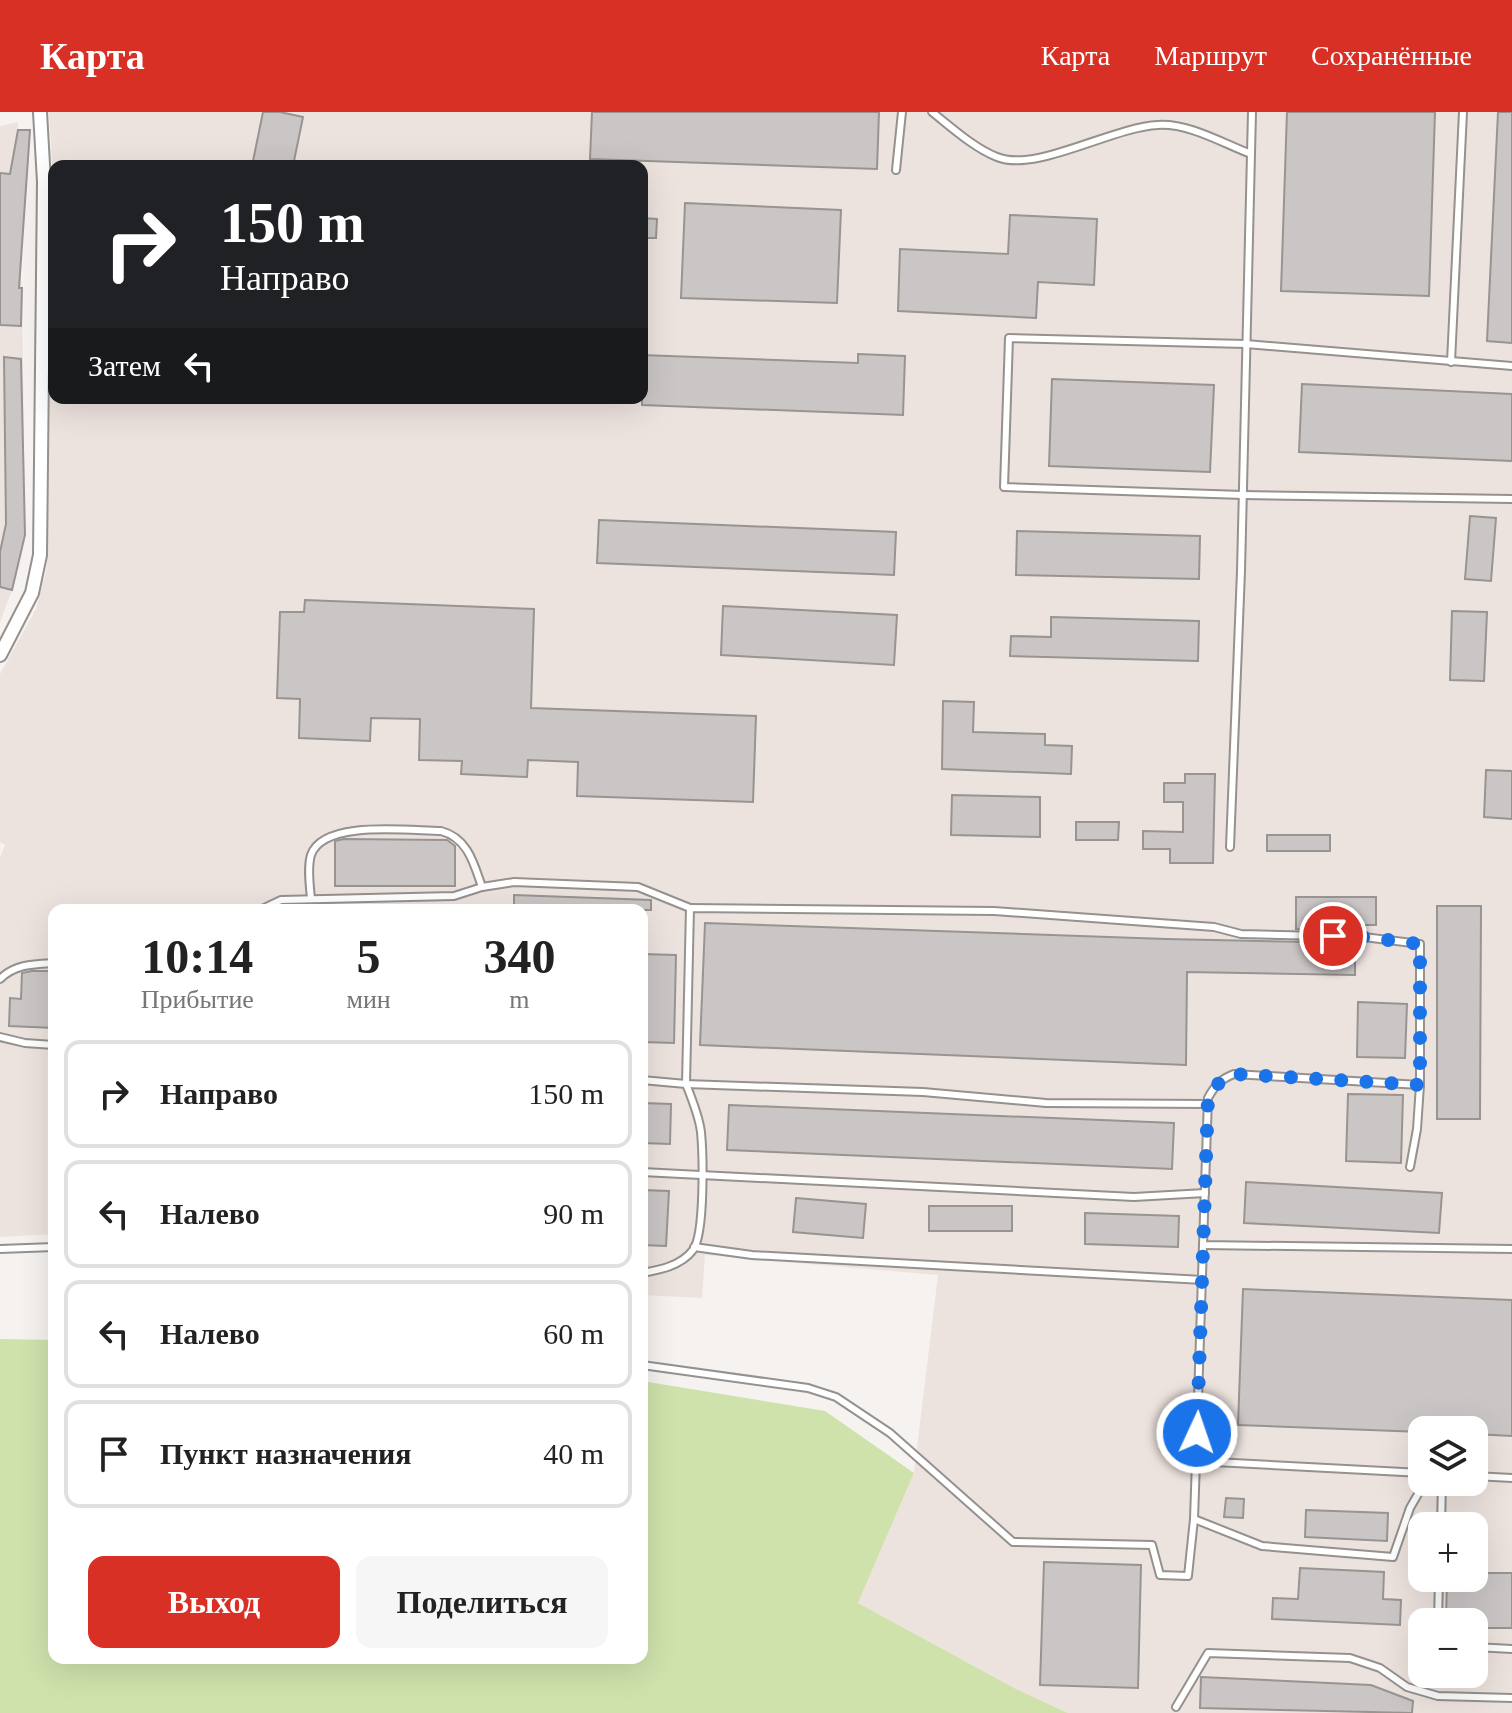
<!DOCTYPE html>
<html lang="ru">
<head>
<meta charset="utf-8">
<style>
	:root { --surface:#fff; --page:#f6f6f6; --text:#222; --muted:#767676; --line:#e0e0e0; --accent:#d93025 }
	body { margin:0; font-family:Georgia,serif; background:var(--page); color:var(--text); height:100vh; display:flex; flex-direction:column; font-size:30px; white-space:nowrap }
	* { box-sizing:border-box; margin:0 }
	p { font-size:26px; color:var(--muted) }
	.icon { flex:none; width:44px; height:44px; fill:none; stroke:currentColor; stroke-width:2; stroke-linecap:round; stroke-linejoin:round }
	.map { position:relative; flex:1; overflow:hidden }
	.details { position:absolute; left:48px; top:792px; width:600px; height:760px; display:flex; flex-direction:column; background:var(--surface); border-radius:16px; box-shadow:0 8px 32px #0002 }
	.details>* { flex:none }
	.hud { position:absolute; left:48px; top:48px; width:600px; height:244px; border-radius:16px; box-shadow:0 8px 32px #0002; background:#202124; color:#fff; overflow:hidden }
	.controls { position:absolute; left:1408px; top:1304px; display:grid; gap:16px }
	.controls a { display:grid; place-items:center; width:80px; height:80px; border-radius:16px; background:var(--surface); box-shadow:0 8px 32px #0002; font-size:40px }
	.pin { position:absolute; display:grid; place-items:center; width:68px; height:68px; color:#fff; margin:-34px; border:4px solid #fff; border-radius:50%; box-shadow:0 2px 8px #0007 }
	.me { position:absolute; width:88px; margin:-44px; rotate:3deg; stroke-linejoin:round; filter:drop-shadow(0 0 6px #0008) }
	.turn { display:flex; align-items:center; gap:28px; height:168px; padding:0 40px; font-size:36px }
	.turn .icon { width:104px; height:104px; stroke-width:2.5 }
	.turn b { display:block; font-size:56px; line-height:68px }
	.then { display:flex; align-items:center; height:76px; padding:0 40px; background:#0003; gap:16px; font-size:30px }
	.eta { display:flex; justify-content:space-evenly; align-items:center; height:136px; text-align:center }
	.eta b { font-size:48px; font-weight:600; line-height:56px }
	.action { display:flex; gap:16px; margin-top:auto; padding:16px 40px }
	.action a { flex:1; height:92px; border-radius:16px; background:var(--accent); color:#fff; font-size:32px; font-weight:600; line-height:92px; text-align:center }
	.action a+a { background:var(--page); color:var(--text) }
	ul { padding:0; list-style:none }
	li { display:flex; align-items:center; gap:24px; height:108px; margin:0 16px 12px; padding:0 24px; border:4px solid var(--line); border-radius:16px }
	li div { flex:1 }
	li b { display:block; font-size:30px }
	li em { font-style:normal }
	header { display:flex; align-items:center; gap:48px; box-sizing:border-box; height:112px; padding:0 40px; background:var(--accent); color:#fff }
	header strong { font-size:38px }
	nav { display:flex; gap:44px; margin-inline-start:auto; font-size:28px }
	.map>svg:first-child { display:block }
	.built { fill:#ede3de; fill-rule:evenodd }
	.green { fill:#cfe2ac }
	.building { fill:#cac6c5; stroke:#979492; stroke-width:2 }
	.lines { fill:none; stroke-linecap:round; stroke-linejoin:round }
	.service-casing { stroke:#94918f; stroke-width:10 }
	.minor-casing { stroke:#94918f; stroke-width:16 }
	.service { stroke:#fff; stroke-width:6 }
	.minor { stroke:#fff; stroke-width:12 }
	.route { stroke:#1a73e8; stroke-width:14; stroke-dasharray:0 25.2 }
</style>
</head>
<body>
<header>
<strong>Карта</strong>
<nav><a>Карта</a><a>Маршрут</a><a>Сохранённые</a></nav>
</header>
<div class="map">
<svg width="1512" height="1601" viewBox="0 0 1512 1601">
	<rect width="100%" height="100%" fill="#f5f2f0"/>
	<g class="built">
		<path d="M49,0H1512V1601H1068L1016,1577L858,1491L914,1361L938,1163L705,1143L702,1186L642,1183V798H54V1122L0,1125V746L5,733L0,730V562L36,497L47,455L53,65ZM54,54H642V286H54ZM1422,1318H1474V1370H1422ZM1422,1414H1474V1466H1422ZM1422,1510H1474V1562H1422Z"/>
		<polygon points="18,10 18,17 30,18 20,160 22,176 25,423 12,478 0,510 0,14"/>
	</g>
	<polygon class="green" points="0,1227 54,1228 54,1546 642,1546 642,1269 825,1299 914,1361 858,1491 1016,1577 1068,1601 0,1601"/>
	<g class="building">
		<polygon points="263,0 280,0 303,5 293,54 252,54"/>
		<polygon points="592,0 879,0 877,57 590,47"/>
		<polygon points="1287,0 1435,0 1429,184 1281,179"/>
		<polygon points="1498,0 1512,0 1512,231 1487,229"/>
		<polygon points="18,18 30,18 19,176 22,176 21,214 0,213 0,61 10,62"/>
		<polygon points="685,91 841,98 837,191 681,186"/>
		<polygon points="1010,103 1097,107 1094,173 1038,170 1036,206 898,199 900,137 1008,142"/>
		<polygon points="642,106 657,107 656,126 642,126"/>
		<polygon points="858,242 905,244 903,303 642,293 642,243 858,251"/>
		<polygon points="4,245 21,247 25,423 12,478 0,475 0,440 6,412"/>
		<polygon points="1052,267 1214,273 1210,360 1049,354"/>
		<polygon points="1302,272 1512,282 1512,349 1299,340"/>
		<polygon points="1470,404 1496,406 1491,469 1465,467"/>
		<polygon points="599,408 896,420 894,463 597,451"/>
		<polygon points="1017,419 1200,424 1199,467 1016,463"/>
		<polygon points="305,488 534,497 531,596 756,604 753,690 577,684 578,650 528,648 527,665 461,662 462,649 419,648 420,607 371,606 370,629 299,626 300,587 277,586 280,500 304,500"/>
		<polygon points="723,494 897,503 894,553 721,543"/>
		<polygon points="1452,499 1487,500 1484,569 1450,568"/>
		<polygon points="1051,505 1199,509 1198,549 1010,544 1011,524 1051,525"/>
		<polygon points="943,589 974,590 973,620 1045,622 1045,633 1072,634 1071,662 942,657"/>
		<polygon points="1486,658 1512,659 1512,707 1484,705"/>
		<polygon points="1185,662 1215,662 1213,751 1170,751 1170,737 1143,737 1143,719 1183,720 1183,690 1164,690 1164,671 1185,671"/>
		<polygon points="952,683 1040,685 1040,725 951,723"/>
		<polygon points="1076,710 1119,710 1118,728 1076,728"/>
		<rect x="1267" y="723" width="63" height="16"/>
		<polygon points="344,727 447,728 455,734 455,774 335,774 335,729"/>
		<polygon points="514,783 651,788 651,798 514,798"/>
		<polygon points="1296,785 1376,785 1376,813 1356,813 1356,819 1296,817"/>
		<polygon points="1437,794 1481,794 1480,1007 1437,1007"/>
		<polygon points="705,811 1166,827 1355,831 1355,863 1187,860 1186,953 700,933"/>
		<polygon points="642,842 676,843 674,931 642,930"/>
		<polygon points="32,859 54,859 54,916 9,914 10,886 21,887 22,861"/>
		<polygon points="1358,890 1407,892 1405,946 1357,945"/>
		<polygon points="1348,982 1403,983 1401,1051 1346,1049"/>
		<polygon points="642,991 671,992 670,1032 642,1031"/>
		<polygon points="729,993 1174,1011 1172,1057 727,1038"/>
		<polygon points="1246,1070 1442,1081 1439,1121 1244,1111"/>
		<polygon points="642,1078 669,1079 666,1134 642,1133"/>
		<polygon points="796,1086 866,1092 863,1126 793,1120"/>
		<rect x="929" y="1094" width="83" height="25"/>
		<polygon points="1085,1101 1179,1104 1178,1135 1085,1132"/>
		<polygon points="1243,1177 1512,1188 1512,1324 1474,1322 1474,1318 1422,1320 1238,1313"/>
		<polygon points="1226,1386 1244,1387 1243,1406 1224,1405"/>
		<polygon points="1306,1398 1388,1401 1387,1429 1305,1425"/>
		<polygon points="1044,1450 1141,1453 1138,1576 1040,1573"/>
		<polygon points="1300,1456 1384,1460 1383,1487 1401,1488 1400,1513 1272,1507 1273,1486 1298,1487"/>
		<polygon points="1474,1461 1512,1461 1512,1516 1474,1516 1474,1510 1446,1510 1447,1466 1474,1466"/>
		<polygon points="1201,1565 1371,1573 1413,1589 1412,1601 1200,1596"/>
	</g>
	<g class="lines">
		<g class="service-casing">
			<g id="service">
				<path d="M932,0C951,15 974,36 997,45C1036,61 1112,15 1158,13C1189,11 1222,31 1251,42"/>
				<polyline points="896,58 902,0"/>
				<polyline points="1451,250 1463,0"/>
				<polyline points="1512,254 1246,232 1009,226 1004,375 1243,383 1512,387"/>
				<polyline points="1230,735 1241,459 1252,0"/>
				<path d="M311,787C310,774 307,756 311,743C323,707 411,719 441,719C468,726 474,752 482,775"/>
				<polyline points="260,798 281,788 454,784 482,775 514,770 638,775 690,796"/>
				<path d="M0,867C15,852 34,852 54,851"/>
				<polyline points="0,925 25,931 54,933"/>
				<path d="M642,968L686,972C692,987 699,1004 701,1020C703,1042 705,1122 693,1138C681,1154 659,1158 642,1161"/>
				<path d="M1208,992L1046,991L923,980L686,972L690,796L994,799L1214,815L1241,822L1364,825L1420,832V973L1234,962C1221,967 1215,973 1208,986L1203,1133L1512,1137"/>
				<polyline points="1410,1055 1417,1017 1420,973"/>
				<polyline points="642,1060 1134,1085 1205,1081"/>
				<polyline points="1203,1133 1196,1349 1422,1361"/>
				<polyline points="694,1135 752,1143 1203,1168"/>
				<polyline points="0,1137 54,1135"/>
				<polyline points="642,1253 808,1276 836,1285 890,1321 1013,1430 1152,1433 1160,1463 1188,1464 1194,1407"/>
				<polyline points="1196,1349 1194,1407 1262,1434 1393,1445 1410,1396 1425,1370"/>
				<polyline points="1474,1364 1512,1366"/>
				<polyline points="1441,1414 1442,1370"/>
				<polyline points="1438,1510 1439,1466"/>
				<polyline points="1474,1535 1512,1537"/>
				<polyline points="1176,1595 1208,1541 1350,1546 1380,1556 1407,1575 1438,1584 1512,1586"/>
			</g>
		</g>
		<g class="minor-casing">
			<polyline id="minor" points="0,543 32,481 40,443 44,70 40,0"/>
		</g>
		<use href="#service" class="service"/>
		<use href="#minor" class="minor"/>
	</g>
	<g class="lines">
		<path class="route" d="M1197,1321L1208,986C1215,973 1221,968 1234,962L1420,973V832L1364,825L1333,824"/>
	</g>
</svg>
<div class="controls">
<a><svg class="icon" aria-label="layers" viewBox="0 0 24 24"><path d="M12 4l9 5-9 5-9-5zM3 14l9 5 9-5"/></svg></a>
<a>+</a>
<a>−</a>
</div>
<div class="pin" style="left:1333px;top:824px;background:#d93025"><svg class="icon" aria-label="arrive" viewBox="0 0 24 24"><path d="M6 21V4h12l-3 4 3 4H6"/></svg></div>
<svg class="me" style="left:1197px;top:1321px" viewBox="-20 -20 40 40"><circle r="17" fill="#1a73e8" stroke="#fff" stroke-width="3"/><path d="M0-11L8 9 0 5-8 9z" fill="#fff"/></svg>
<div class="hud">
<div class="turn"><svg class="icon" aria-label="right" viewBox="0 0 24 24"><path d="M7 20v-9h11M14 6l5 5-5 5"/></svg><div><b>150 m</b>Направо</div></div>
<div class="then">Затем<svg class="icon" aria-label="left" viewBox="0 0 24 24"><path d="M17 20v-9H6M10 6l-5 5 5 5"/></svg></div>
</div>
<section class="details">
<div class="eta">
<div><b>10:14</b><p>Прибытие</p></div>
<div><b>5</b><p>мин</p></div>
<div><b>340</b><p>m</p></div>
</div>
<ul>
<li><svg class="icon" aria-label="right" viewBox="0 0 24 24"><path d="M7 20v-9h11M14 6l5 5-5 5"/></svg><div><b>Направо</b></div><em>150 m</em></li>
<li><svg class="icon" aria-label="left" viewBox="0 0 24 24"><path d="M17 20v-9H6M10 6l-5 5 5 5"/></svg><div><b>Налево</b></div><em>90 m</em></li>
<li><svg class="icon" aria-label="left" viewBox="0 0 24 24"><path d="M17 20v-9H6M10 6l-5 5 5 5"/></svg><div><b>Налево</b></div><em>60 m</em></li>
<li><svg class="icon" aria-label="arrive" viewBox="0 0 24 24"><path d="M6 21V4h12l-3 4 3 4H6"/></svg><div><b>Пункт назначения</b></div><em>40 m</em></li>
</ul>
<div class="action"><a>Выход</a><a>Поделиться</a></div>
</section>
</div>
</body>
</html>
